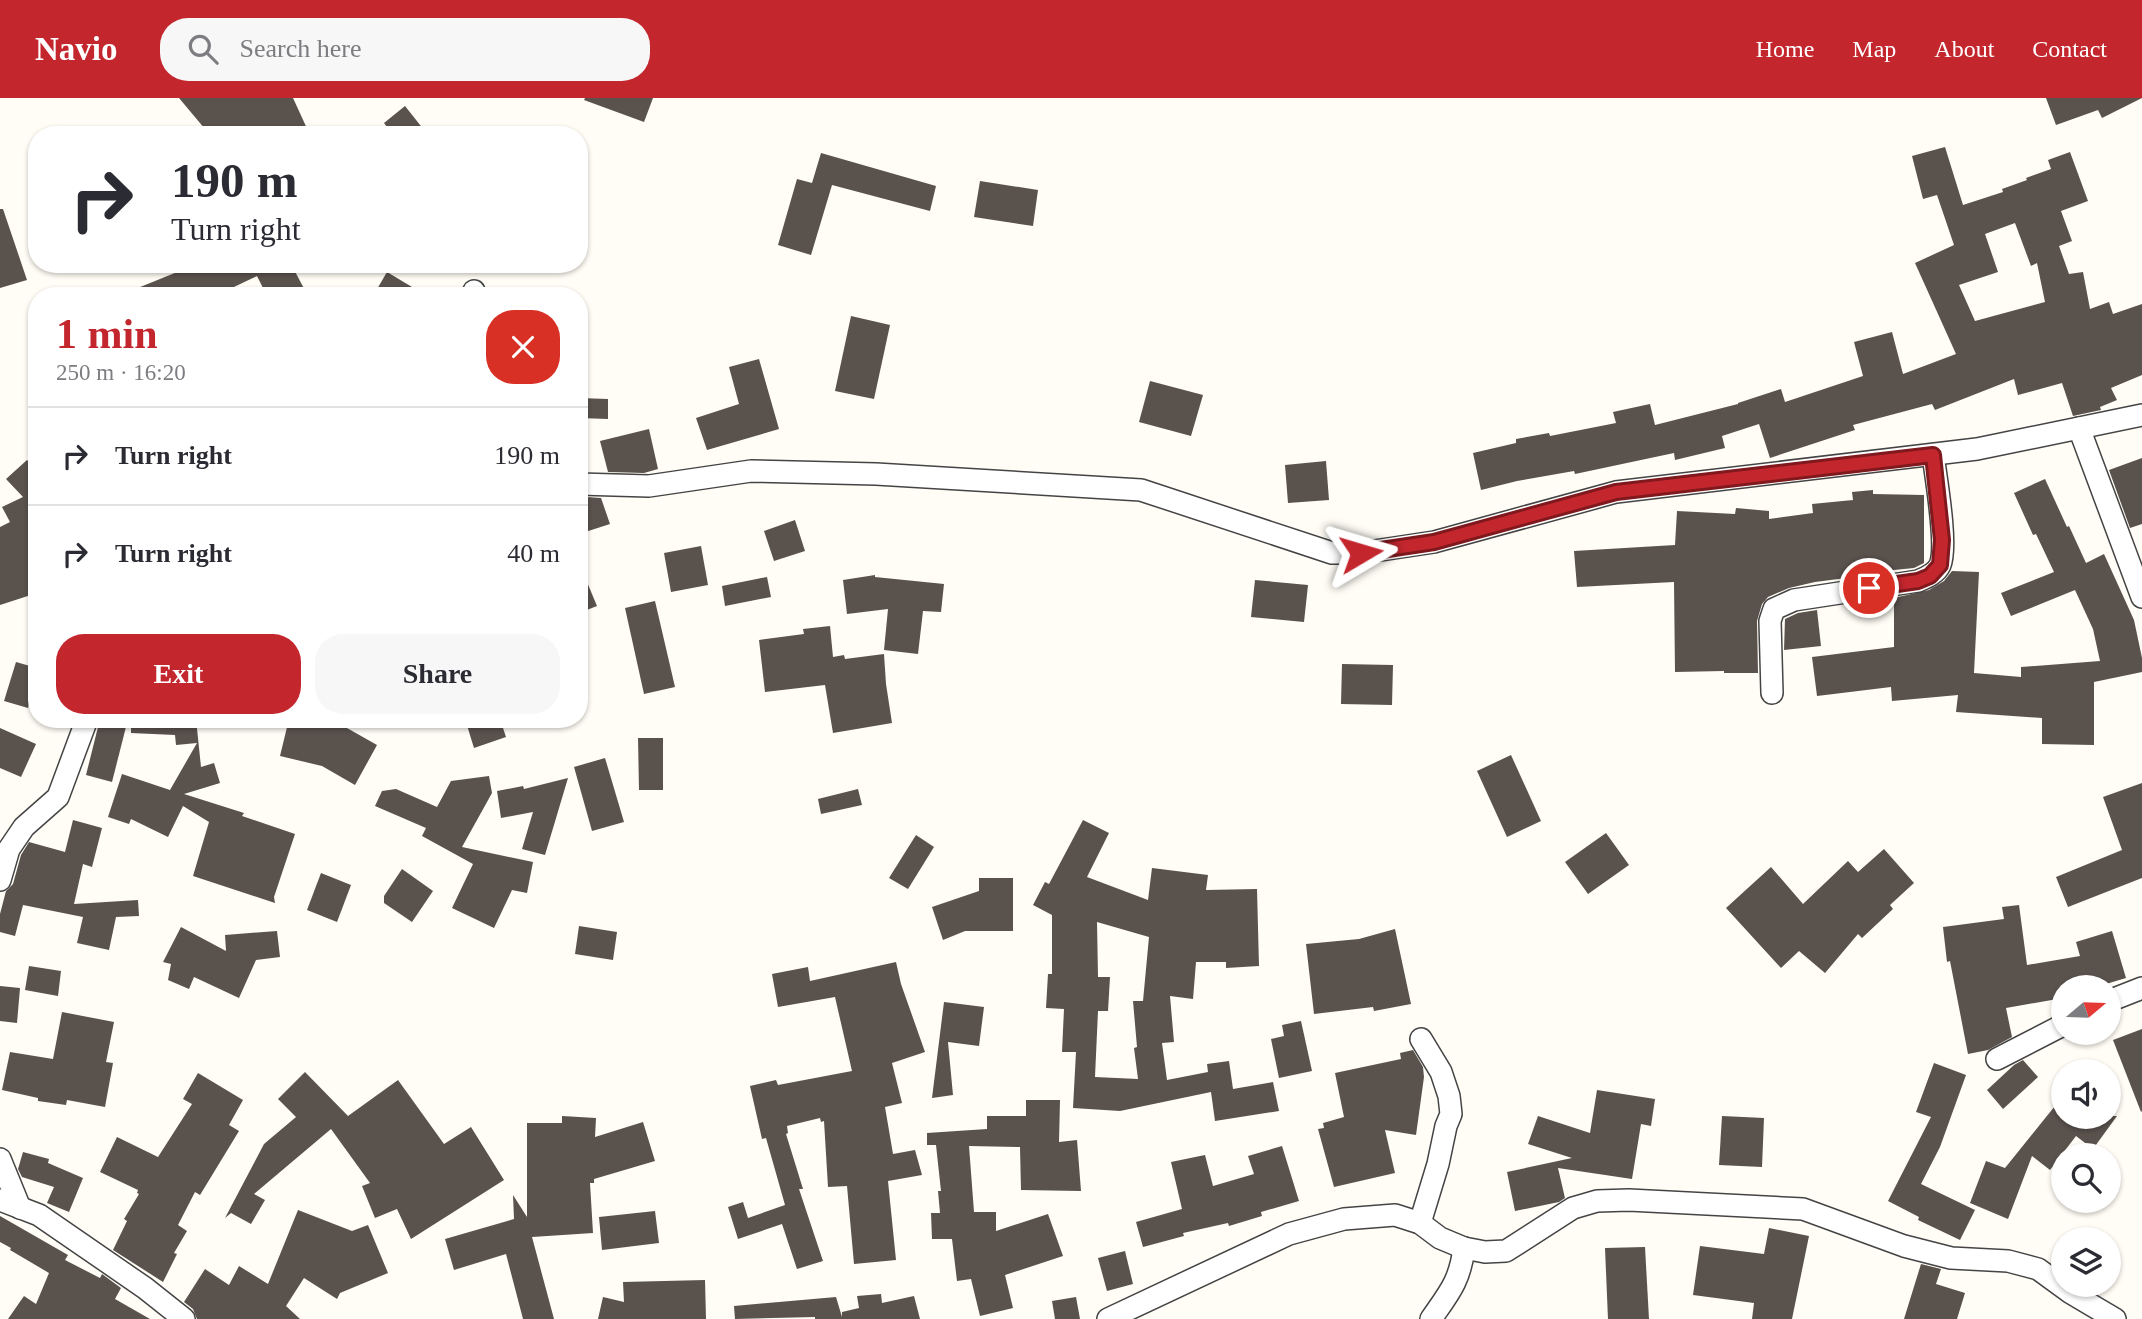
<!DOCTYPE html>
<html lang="en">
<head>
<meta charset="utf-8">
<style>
	:root { --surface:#fff; --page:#f7f7f7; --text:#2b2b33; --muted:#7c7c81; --line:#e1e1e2; --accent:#c4262e }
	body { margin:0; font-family:Georgia,serif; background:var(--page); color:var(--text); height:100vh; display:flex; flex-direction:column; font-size:26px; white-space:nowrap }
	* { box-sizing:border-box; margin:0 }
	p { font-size:23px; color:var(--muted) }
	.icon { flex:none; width:38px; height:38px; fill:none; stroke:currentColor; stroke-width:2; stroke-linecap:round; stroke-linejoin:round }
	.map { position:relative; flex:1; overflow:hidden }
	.panel { position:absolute; left:28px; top:189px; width:560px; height:441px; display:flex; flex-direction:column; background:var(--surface); border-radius:28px; box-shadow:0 2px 5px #0004 }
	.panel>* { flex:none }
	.guide { position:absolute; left:28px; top:28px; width:560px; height:147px; border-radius:28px; box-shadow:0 2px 5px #0004; background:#fff; color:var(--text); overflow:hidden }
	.needle { width:46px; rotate:71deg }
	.tools { position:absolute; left:2051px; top:877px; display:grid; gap:14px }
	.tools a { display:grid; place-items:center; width:70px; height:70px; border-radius:50%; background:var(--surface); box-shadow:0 2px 5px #0004; font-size:35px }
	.pin { position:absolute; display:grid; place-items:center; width:60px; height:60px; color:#fff; margin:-30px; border:4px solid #fff; border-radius:50%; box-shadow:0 2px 7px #0007 }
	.me { position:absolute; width:77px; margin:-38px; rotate:83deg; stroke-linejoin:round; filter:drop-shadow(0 0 5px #0008) }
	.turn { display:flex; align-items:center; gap:24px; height:147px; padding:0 28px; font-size:32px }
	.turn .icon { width:91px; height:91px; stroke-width:2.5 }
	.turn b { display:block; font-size:49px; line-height:60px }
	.round { display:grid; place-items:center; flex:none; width:74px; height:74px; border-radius:28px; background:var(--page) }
	.overview { display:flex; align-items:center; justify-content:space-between; height:119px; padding:0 28px }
	h1 { font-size:42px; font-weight:800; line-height:52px; color:var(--accent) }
	.action { display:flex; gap:14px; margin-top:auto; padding:14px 28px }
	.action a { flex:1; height:80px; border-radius:28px; background:var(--accent); color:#fff; font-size:28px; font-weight:800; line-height:80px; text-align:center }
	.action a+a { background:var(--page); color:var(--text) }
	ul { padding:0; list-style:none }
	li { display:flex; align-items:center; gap:21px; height:98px; padding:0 28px; border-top:2px solid var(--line) }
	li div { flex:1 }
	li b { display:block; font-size:26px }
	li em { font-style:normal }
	header { display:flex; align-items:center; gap:42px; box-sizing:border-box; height:98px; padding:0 35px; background:var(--accent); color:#fff }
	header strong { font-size:33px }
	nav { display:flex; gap:38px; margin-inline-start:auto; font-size:24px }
	.search { width:490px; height:63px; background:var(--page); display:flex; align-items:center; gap:18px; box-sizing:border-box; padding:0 24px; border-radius:28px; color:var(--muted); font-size:26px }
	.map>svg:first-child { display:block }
	.building { fill:#5a524d; fill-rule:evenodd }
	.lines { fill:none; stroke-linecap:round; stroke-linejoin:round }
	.minor-casing { stroke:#444; stroke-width:24 }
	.minor { stroke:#fff; stroke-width:21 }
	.route-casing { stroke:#7f191e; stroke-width:18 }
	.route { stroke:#c4262e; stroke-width:12 }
</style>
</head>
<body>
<header>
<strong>Navio</strong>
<div class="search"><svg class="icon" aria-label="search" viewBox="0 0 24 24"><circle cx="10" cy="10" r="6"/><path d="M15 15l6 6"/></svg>Search here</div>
<nav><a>Home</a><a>Map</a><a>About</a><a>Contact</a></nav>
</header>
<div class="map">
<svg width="2142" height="1221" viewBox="0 0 2142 1221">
	<rect width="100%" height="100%" fill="#fffdf5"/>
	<g class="building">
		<polygon points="179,0 293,0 310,37 210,37"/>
		<polygon points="585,0 653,0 644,24 584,2"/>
		<polygon points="2046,0 2142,0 2102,20 2098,12 2056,27"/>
		<polygon points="405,8 428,37 393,37 384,25"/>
		<path d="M1945,49L1963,107L2003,94L2002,91L2027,82L2026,80L2051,71L2048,62L2070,54L2088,103L2061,113L2072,143L2059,148L2069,176L2083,174L2090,211L2109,204L2113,216L2142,206V277L2111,290L2117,302L2100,309L2101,312L2073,318L2062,285L2018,297L2014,281L1935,312L1932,306L1853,327L1855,332L1770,360L1759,326L1722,338L1725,350L1675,362L1674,355L1575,376L1574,373L1517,383L1481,392L1473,355L1516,345V341L1549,335L1550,338L1616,325L1613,314L1650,306L1655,327L1738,306V305L1781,291L1785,304L1863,278L1854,244L1892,234L1903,276L1956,256L1915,165L1954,147L1937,97L1923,101L1912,58ZM2015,125L2031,168L2037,165L2045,204L1975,223L1959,187L1998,174L1985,136Z"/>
		<polygon points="821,55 936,88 930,113 832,87 811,157 778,147 797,81 812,85"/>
		<polygon points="980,83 1038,92 1033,128 974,119"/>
		<polygon points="0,111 3,111 27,182 0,190"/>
		<polygon points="197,166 291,166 308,198 267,198 257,178 215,198 118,198"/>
		<polygon points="387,174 427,198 373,198"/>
		<polygon points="851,218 890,227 874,301 835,293"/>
		<polygon points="759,261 779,331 707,352 696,320 739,306 729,269"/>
		<polygon points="1150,283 1203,297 1191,338 1139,324"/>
		<polygon points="579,300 608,301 608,321 579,320"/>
		<polygon points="649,331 658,371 644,375 608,374 600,343"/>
		<polygon points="2142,360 2142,426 2130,430 2109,372"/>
		<polygon points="27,362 37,372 37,495 0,507 0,429 10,424 2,409 23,399 6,381"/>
		<polygon points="1326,363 1329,402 1288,405 1285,367"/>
		<polygon points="2045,381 2067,429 2069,428 2086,465 2104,456 2134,522 2142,560 2142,574 2094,584 2094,647 2042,646 2042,620 1956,614 1958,597 1892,603 1891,589 1817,598 1812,559 1894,549 1894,500 1929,492 1944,483 1952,473 1979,474 1974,575 2021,579 2021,569 2100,563 2093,531 2075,492 2011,518 2001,495 2054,474 2036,436 2033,437 2014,395"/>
		<polygon points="1873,392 1873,396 1924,397 1924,465 1914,470 1854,476 1854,479 1815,484 1789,490 1768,499 1762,506 1757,523 1758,575 1724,575 1724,573 1675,574 1674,484 1577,489 1574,453 1675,447 1677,413 1735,416 1736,410 1769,413 1769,421 1813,415 1812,406 1853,402 1852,394"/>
		<polygon points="587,399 601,400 610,426 579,436 579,402"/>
		<polygon points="795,422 805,453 774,463 764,433"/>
		<polygon points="701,448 708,487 671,494 664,455"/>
		<polygon points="579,465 597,508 579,515"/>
		<polygon points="875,477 875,479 944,486 941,514 923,513 918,556 884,552 888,511 847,516 843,482"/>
		<polygon points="767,479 771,499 725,508 722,488"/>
		<polygon points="1255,482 1308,487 1304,524 1251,519"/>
		<polygon points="655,503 675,589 644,596 625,510"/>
		<polygon points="1817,512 1821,548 1784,552 1785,521 1798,515"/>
		<polygon points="830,528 833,559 844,557 845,561 884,556 886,586 892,625 833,635 825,587 765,594 759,542 804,536 803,531"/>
		<polygon points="16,564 37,570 37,582 28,610 4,603"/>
		<polygon points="1342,566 1393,567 1392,607 1341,606"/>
		<polygon points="100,621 128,621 112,684 86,677"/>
		<polygon points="131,621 196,621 201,669 214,665 220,685 184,696 244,715 242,718 295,736 274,799 275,805 193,778 209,724 183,708 168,739 131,721 129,726 108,719 122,676 170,692 197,645 176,647 175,637 131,635"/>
		<polygon points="289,621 331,621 377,647 355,687 322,668 280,658"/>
		<polygon points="465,621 500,621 506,639 474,650"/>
		<polygon points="0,630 36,646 21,679 0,670"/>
		<polygon points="638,640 663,640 663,692 639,692"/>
		<polygon points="1511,657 1541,723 1507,739 1477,673"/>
		<polygon points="605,660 624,724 592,733 574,669"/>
		<polygon points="489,678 492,695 462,749 533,764 527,795 512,792 494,830 452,810 473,766 422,738 426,730 375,708 382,693 396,691 437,709 451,683"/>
		<polygon points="568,680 545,757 522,751 533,714 501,720 497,693 523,688 524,691"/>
		<polygon points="2142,685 2142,780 2068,809 2056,779 2122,752 2103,699"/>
		<polygon points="858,691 862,707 821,716 818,701"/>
		<polygon points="73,722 102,730 92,769 83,766 74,806 138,802 139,818 116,819 109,852 77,845 83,819 23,807 15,838 0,834 0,816 6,793 13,786 21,757 29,744 65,754"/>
		<path d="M1083,722L1109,735L1087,779L1148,802L1152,770L1208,777L1206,792L1257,791L1259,868L1226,870V864H1196L1193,901L1170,898L1174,944L1162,945L1167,982L1208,974L1207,966L1229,963L1233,991L1273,984L1279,1013L1215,1023L1211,994L1120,1013L1073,1010L1076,954H1062L1064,911L1046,910L1048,876H1052V817L1033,807L1045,784L1049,786ZM1097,824L1149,839L1143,903H1133L1137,949L1134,950L1138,981L1095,979L1098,913H1108L1110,879H1098Z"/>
		<polygon points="1606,735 1629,767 1588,796 1565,764"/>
		<polygon points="916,737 934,749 908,791 889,780"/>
		<polygon points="1884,751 1914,785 1890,807 1893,811 1862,840 1858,836 1825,875 1799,853 1781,870 1726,810 1771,769 1803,806 1848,763 1858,774"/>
		<polygon points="402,771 433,793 412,824 384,805 384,798"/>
		<polygon points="321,775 351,787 337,824 307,812"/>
		<polygon points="979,780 1013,780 1013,833 965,833 943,842 932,809 979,793"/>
		<polygon points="2019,807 2027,867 2080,858 2076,844 2112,833 2126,880 2096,889 2063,889 2063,900 2006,910 2012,939 1988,952 1968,956 1950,863 1947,864 1943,829 2004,821 2002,809"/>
		<polygon points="579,828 617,834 613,862 575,856"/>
		<polygon points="181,829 226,853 225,837 277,833 280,859 256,862 239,900 194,879 189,891 168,882 171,866 163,864"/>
		<polygon points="1395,831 1411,906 1374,913 1373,909 1314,916 1306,846 1359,841"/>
		<polygon points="896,864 901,886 925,954 892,965 902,1005 885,1009 893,1056 915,1052 922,1077 888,1083 896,1162 854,1166 847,1088 828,1089 824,1023 821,1024 820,1020 787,1028 788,1035 786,1036 803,1091 799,1091 823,1163 797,1171 782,1126 738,1141 728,1109 743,1104 748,1120 785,1107 766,1040 762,1041 750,988 776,982 778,987 852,973 835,899 778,909 772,876 808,869 810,883"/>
		<polygon points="29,868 61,873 58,898 25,892"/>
		<polygon points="0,888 20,890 17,925 0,923"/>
		<polygon points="944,904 984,909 979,948 948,944 953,997 932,1000"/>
		<polygon points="62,914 114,924 106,964 113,965 105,1009 67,1002 66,1007 38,1003 38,1000 2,992 10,954 53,961"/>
		<polygon points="1301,923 1312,973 1279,980 1271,941 1284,938 1282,927"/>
		<polygon points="2142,931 2142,1013 2141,1014 2113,942"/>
		<polygon points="1413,952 1423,969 1424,979 1416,1037 1385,1032 1395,1075 1334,1089 1318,1031 1324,1030 1323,1025 1344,1019 1335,975 1401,961 1400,955"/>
		<polygon points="2023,962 2038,979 2003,1011 1987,992 2014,967"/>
		<polygon points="1934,965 1966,977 1940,1049 1921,1086 1975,1112 1960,1142 1918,1122 1919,1119 1888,1103 1931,1019 1916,1014"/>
		<polygon points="305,974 348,1018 398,982 444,1046 471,1029 504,1082 411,1141 397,1111 375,1120 362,1088 370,1085 331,1031 254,1096 265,1102 251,1126 231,1115 225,1120 264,1046 296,1019 278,1001"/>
		<polygon points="198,975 243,1002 229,1027 239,1033 200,1097 195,1094 178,1127 187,1133 174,1155 177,1156 163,1184 113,1152 127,1123 124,1121 139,1096 137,1095 138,1092 100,1074 117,1039 158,1059 192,1006 183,1001"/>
		<polygon points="1597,992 1655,1001 1651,1028 1641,1026 1632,1081 1558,1070 1565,1100 1559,1104 1515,1113 1507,1074 1572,1060 1528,1046 1538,1018 1590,1035"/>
		<polygon points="2063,998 2063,1018 2117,1018 2093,1051 2076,1038 2050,1072 2032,1058 2008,1121 1970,1105 1986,1063 2005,1070"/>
		<polygon points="1026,1002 1060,1002 1059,1044 1077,1042 1081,1093 1021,1092 1020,1049 969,1048 974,1114 996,1114 996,1133 1048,1116 1063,1158 1005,1177 1013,1210 980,1218 971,1181 957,1183 952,1141 932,1141 931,1115 940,1115 938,1093 941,1093 936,1047 927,1047 927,1035 987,1031 987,1018 1026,1018"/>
		<polygon points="562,1018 596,1020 595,1039 643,1024 655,1063 594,1081 594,1085 590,1085 593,1135 532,1139 554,1221 523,1221 506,1156 454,1172 445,1141 514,1121 513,1097 527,1119 527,1025 562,1025"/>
		<polygon points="1722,1018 1764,1020 1762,1069 1719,1067"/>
		<polygon points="1282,1048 1299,1103 1261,1114 1262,1118 1229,1128 1228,1125 1183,1135 1184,1138 1143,1149 1136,1124 1182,1111 1171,1064 1205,1057 1213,1088 1254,1076 1248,1058"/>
		<polygon points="23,1054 49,1061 48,1065 83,1080 69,1114 47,1105 54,1089 22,1079 18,1071"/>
		<polygon points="298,1112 352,1133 368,1127 388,1175 340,1195 337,1201 304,1180 286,1208 300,1221 197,1221 193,1211 184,1204 205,1171 229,1187 239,1168 268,1186"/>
		<polygon points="655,1113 659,1145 602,1152 599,1119"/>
		<polygon points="0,1118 68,1157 65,1162 100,1180 102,1176 121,1190 115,1201 150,1221 8,1221 24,1198 36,1206 49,1175 10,1152 11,1150 0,1144"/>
		<polygon points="1769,1130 1809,1138 1792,1221 1752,1221 1754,1205 1693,1197 1700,1148 1764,1156"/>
		<polygon points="1645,1149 1649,1221 1608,1221 1605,1150"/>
		<polygon points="1125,1153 1133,1186 1107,1193 1098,1160"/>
		<polygon points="1921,1166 1941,1171 1936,1186 1965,1195 1957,1221 1904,1221"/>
		<polygon points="705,1182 706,1221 598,1221 603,1199 624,1204 623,1184"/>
		<polygon points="881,1196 882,1205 914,1198 920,1221 815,1221 815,1219 735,1221 734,1208 836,1199 842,1219 842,1214 859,1210 857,1198"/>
		<polygon points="1076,1199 1080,1221 1055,1221 1052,1203"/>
	</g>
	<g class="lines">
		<g class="minor-casing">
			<g id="minor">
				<polyline points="472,198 474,193"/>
				<polyline points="2079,330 2142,499"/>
				<polyline points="579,386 649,388 751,373 876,376 1141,392 1332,455 1361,455 1434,444 1616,394 1977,351 2142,317"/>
				<path d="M1772,595L1770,523L1774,511L1794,502L1918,483C1925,480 1936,476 1940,467C1948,448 1936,380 1933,357"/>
				<polyline points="0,782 9,751 24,729 58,699 87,621"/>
				<polyline points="2109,903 2142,890"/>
				<polyline points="1997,961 2063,927"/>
				<polyline points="0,1061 20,1110"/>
				<polyline points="0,1102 39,1117 145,1190 184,1221"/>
				<polyline points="1420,1125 1438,1066 1446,1028 1451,1016 1449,998 1441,974 1421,941"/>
				<polyline points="1108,1221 1289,1136 1344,1121 1395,1117 1420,1125 1440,1140 1464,1150 1485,1154 1506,1153 1573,1110 1597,1103 1629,1102 1803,1111 1904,1148 1951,1160 2008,1163 2038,1171 2071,1195 2115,1221"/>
				<path d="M1431,1221C1449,1195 1460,1183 1464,1150"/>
			</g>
		</g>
		<use href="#minor" class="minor"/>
	</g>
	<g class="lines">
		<g class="route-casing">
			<polyline id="route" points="1361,455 1434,444 1616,394 1933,357 1942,442 1940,467 1930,478 1918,483 1869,490"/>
		</g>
		<use href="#route" class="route"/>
	</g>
</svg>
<div class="tools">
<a><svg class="needle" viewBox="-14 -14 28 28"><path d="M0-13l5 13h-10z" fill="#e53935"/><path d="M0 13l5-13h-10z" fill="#7c7c81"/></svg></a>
<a><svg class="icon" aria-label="sound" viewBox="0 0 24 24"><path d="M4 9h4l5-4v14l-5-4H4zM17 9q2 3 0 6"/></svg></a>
<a><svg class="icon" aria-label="search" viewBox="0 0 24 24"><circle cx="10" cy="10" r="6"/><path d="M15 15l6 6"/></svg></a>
<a><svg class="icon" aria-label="layers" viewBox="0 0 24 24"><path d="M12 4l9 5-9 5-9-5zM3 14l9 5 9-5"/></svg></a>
</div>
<div class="pin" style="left:1869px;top:490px;background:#d93025"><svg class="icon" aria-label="arrive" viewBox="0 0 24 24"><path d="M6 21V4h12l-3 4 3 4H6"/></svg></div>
<svg class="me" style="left:1361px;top:455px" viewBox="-20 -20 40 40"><path d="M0-17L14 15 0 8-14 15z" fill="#c4262e" stroke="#fff" stroke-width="4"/></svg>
<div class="guide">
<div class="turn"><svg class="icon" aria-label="right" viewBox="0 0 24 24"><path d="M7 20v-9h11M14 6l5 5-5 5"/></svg><div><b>190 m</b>Turn right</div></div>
</div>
<section class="panel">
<div class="overview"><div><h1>1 min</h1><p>250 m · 16:20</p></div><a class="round" style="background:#d93025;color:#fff"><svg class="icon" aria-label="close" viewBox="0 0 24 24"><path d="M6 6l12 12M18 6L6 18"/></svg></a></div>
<ul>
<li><svg class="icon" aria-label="right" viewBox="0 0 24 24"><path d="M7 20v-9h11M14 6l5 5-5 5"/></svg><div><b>Turn right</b></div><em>190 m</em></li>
<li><svg class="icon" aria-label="right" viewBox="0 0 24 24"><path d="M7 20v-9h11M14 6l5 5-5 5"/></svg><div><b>Turn right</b></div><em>40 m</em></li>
</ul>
<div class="action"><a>Exit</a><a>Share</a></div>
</section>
</div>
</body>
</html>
